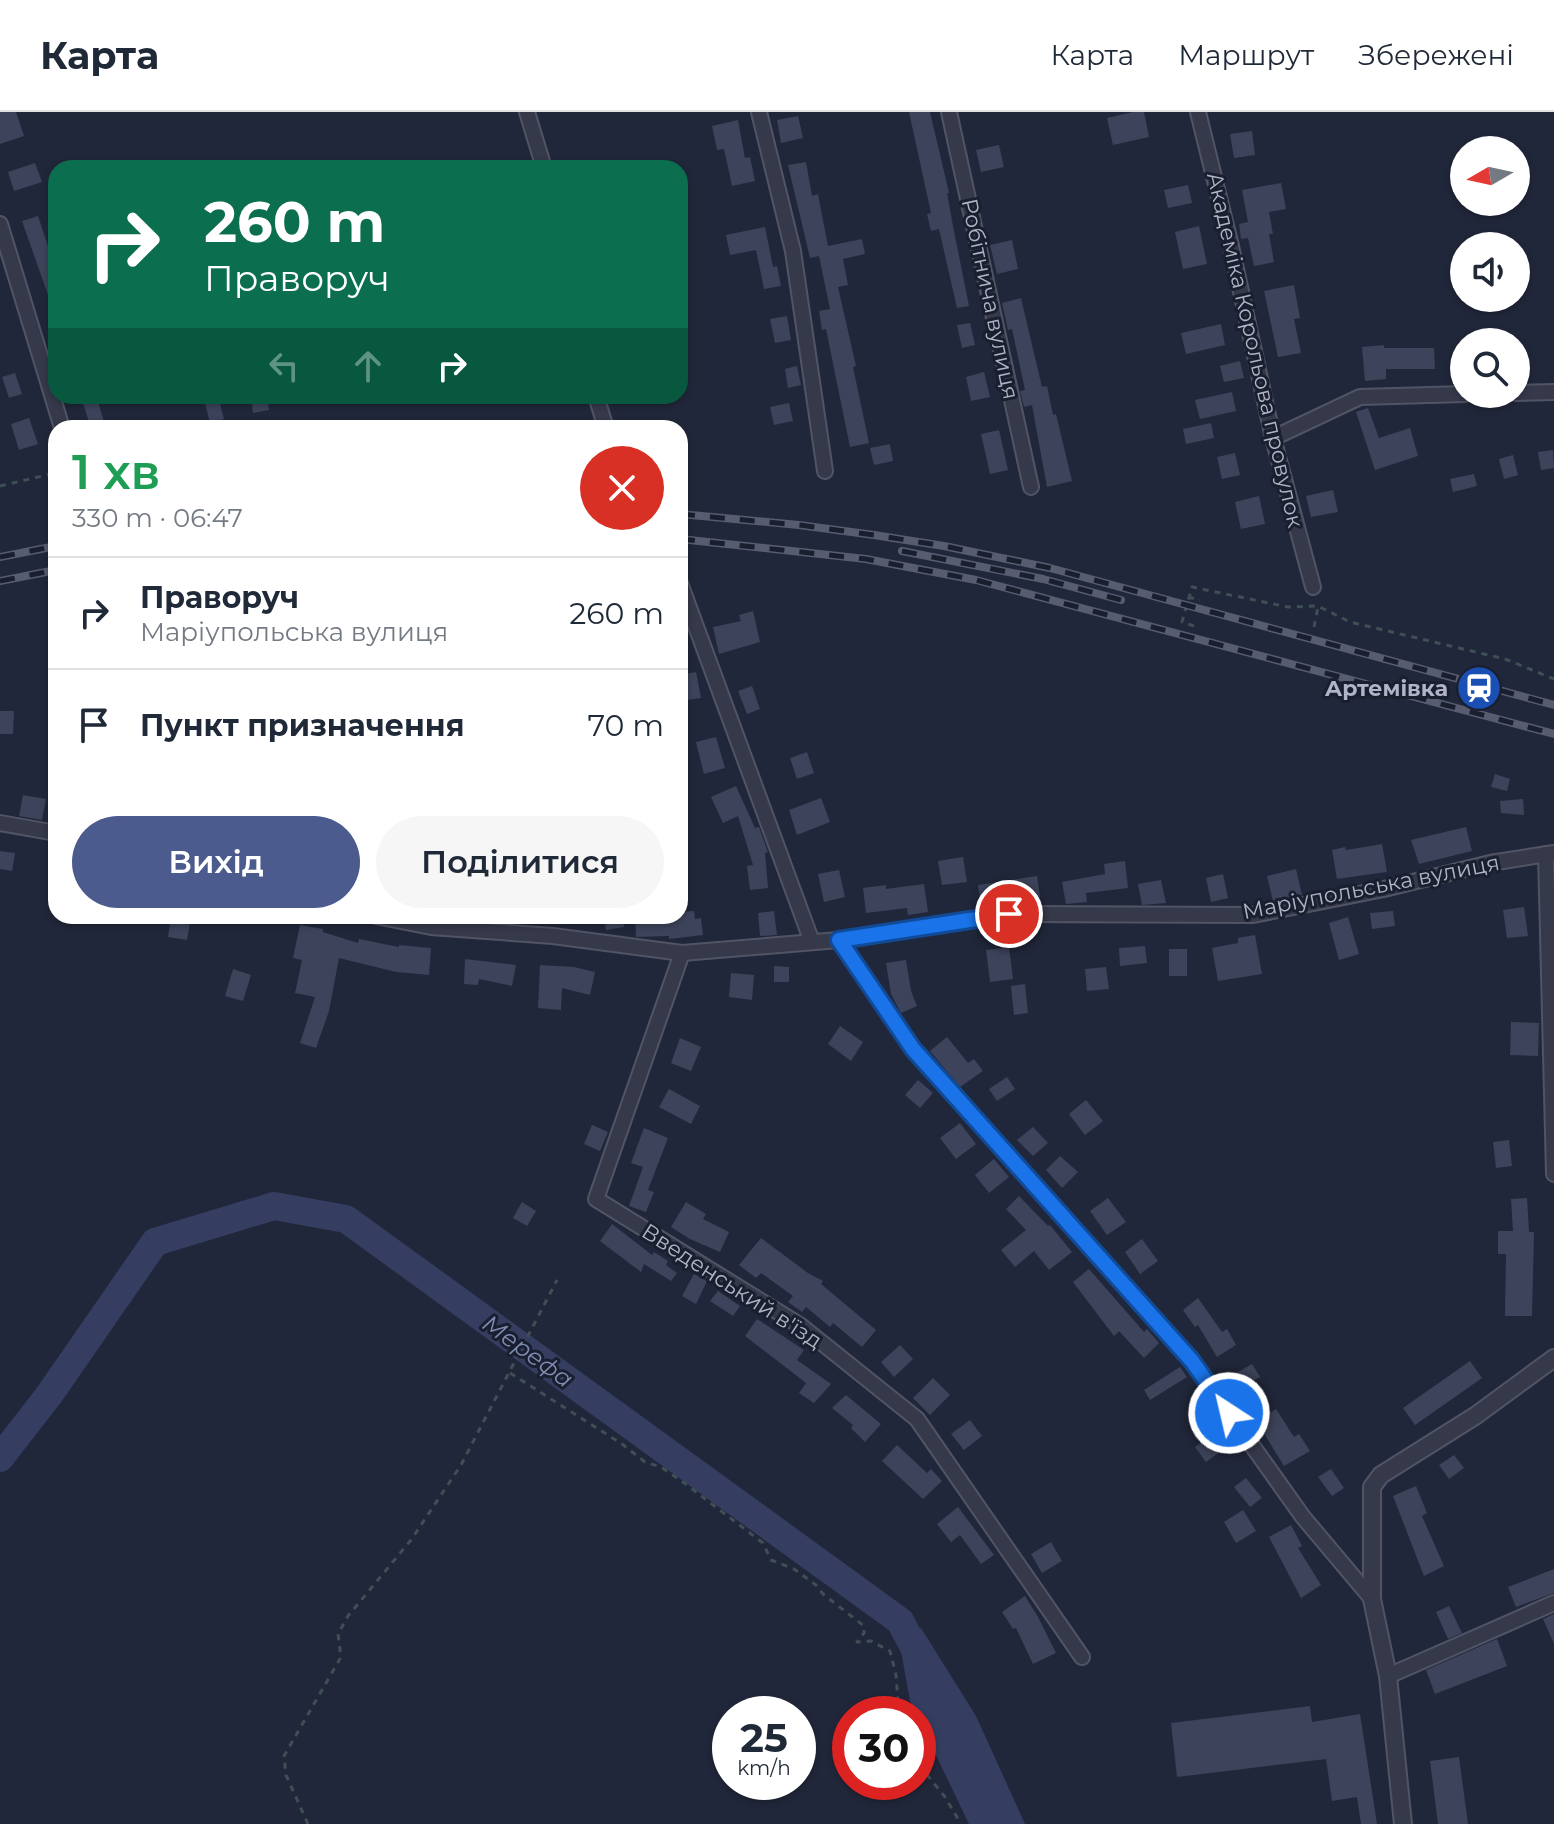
<!DOCTYPE html>
<html lang="uk">
<head>
<meta charset="utf-8">
<style>
	:root { --surface:#fff; --page:#f6f6f7; --text:#1f2937; --muted:#747a83; --line:#e0e1e3; --accent:#4c5b8e }
	body { margin:0; font-family:Montserrat,sans-serif; background:var(--page); color:var(--text); height:100vh; display:flex; flex-direction:column; font-size:30px; white-space:nowrap }
	* { box-sizing:border-box; margin:0 }
	p { font-size:26px; color:var(--muted) }
	.icon { flex:none; width:44px; height:44px; fill:none; stroke:currentColor; stroke-width:2; stroke-linecap:round; stroke-linejoin:round }
	.map { position:relative; flex:1; overflow:hidden }
	.drawer { position:absolute; left:48px; top:308px; width:640px; height:504px; display:flex; flex-direction:column; background:var(--surface); border-radius:24px; box-shadow:0 2px 6px #0004 }
	.drawer>* { flex:none }
	.hud { position:absolute; left:48px; top:48px; width:640px; height:244px; border-radius:24px; box-shadow:0 2px 6px #0004; background:#0b6e4f; color:#fff; overflow:hidden }
	.needle { width:52px; rotate:261deg }
	.controls { position:absolute; left:1450px; top:24px; display:grid; gap:16px }
	.controls a { display:grid; place-items:center; width:80px; height:80px; border-radius:50%; background:var(--surface); box-shadow:0 2px 6px #0004; font-size:40px }
	.speed { position:absolute; left:712px; top:1584px; display:flex; gap:16px; font-size:40px; font-weight:700; text-align:center }
	.speed>* { display:grid; place-content:center; width:104px; height:104px; border-radius:50%; background:var(--surface); box-shadow:0 2px 6px #0004; line-height:1 }
	.speed small { font-size:20px; font-weight:400 }
	.speed .limit { border:12px solid #d22; background:#fff; color:#111 }
	.pin { position:absolute; display:grid; place-items:center; width:68px; height:68px; color:#fff; margin:-34px; border:4px solid #fff; border-radius:50%; box-shadow:0 2px 8px #0007 }
	.me { position:absolute; width:88px; margin:-44px; rotate:325deg; stroke-linejoin:round; filter:drop-shadow(0 0 6px #0008) }
	.turn { display:flex; align-items:center; gap:28px; height:168px; padding:0 24px; font-size:36px }
	.turn .icon { width:104px; height:104px; stroke-width:2.5 }
	.turn b { display:block; font-size:56px; line-height:68px }
	.lanes { display:flex; align-items:center; height:76px; padding:0 24px; background:#0003; justify-content:center; gap:40px; direction:ltr }
	.lanes .off { opacity:.35 }
	.round { display:grid; place-items:center; flex:none; width:84px; height:84px; border-radius:42px; background:var(--page) }
	.headline { display:flex; align-items:center; justify-content:space-between; height:136px; padding:0 24px }
	h1 { font-size:48px; font-weight:600; line-height:60px; color:#1e9e55 }
	.cta { display:flex; gap:16px; margin-top:auto; padding:16px 24px }
	.cta a { flex:1; height:92px; border-radius:48px; background:var(--accent); color:#fff; font-size:32px; font-weight:600; line-height:92px; text-align:center }
	.cta a+a { background:var(--page); color:var(--text) }
	ul { padding:0; list-style:none }
	li { display:flex; align-items:center; gap:24px; height:112px; padding:0 24px; border-top:2px solid var(--line) }
	li div { flex:1 }
	li b { display:block; font-size:30px }
	li em { font-style:normal }
	header { display:flex; align-items:center; gap:48px; box-sizing:border-box; height:112px; padding:0 40px; background:var(--surface); border-bottom:2px solid var(--line) }
	header strong { font-size:38px }
	nav { display:flex; gap:44px; margin-inline-start:auto; font-size:28px }
	.map>svg:first-child { display:block }
	.water { fill:#353e61 }
	.lines { fill:none; stroke-linecap:round; stroke-linejoin:round }
	.river { stroke:#353e61; stroke-width:28 }
	.building { fill:#3d435a }
	.minor-casing { stroke:#505465; stroke-width:18 }
	.tertiary-casing { stroke:#505465; stroke-width:20 }
	.path { stroke:#3e4f55; stroke-width:3; stroke-dasharray:6 6; stroke-linecap:butt }
	.minor { stroke:#35394a; stroke-width:14 }
	.tertiary { stroke:#35394a; stroke-width:16 }
	.rail-casing { stroke:#575c71; stroke-width:8 }
	.rail { stroke:#1a1f2f; stroke-width:5; stroke-dasharray:15; stroke-linecap:butt }
	.route-casing { stroke:#114b97; stroke-width:20 }
	.route { stroke:#1a73e8; stroke-width:14 }
	.labels { text-anchor:middle; dominant-baseline:central; stroke-width:6; stroke-linejoin:round; paint-order:stroke }
	.street-label { font-size:22px; fill:#b0b4c6; stroke:#1a1f2f }
	.poi-label { font-size:22px; font-weight:bold; fill:#b0b4c6; stroke:#1a1f2f; text-anchor:end }
	.water-label { font-size:24px; font-style:italic; fill:#7f8bb3; stroke:#1a1f2f }
</style>
</head>
<body>
<header>
<strong>Карта</strong>
<nav><a>Карта</a><a>Маршрут</a><a>Збережені</a></nav>
</header>
<div class="map">
<svg width="1554" height="1712" viewBox="0 0 1554 1712">
	<rect width="100%" height="100%" fill="#21273a"/>
	<polygon class="water" points="921,1516 976,1604 1025,1712 969,1712 910,1589 901,1539"/>
	<g class="lines">
		<polyline class="river" points="0,1346 49,1283 155,1130 274,1094 346,1107 900,1509 928,1561"/>
	</g>
	<g class="building">
		<polygon points="0,0 16,0 24,24 0,32"/>
		<polygon points="909,0 930,0 949,81 947,81 953,114 969,194 957,196 939,117 931,119 927,102 931,101"/>
		<polygon points="1133,0 1144,0 1149,25 1113,33 1107,6"/>
		<polygon points="798,4 803,26 781,31 777,8"/>
		<polygon points="738,8 745,46 750,45 755,69 732,74 724,37 717,38 712,14"/>
		<polygon points="1252,19 1255,43 1234,46 1230,22"/>
		<polygon points="999,33 1004,55 981,60 976,38"/>
		<polygon points="806,50 812,84 818,82 828,134 862,127 865,142 843,147 848,173 838,175 856,254 853,255 869,331 850,335 826,217 822,218 819,199 830,197 819,144 810,146 788,53"/>
		<polygon points="35,51 42,70 14,79 8,60"/>
		<polygon points="1281,71 1286,97 1269,100 1273,122 1269,122 1274,150 1254,154 1248,126 1241,127 1239,112 1248,110 1242,78"/>
		<polygon points="1188,73 1192,91 1168,96 1164,78"/>
		<polygon points="38,104 50,140 53,139 56,149 56,200 54,200 22,109"/>
		<polygon points="1199,114 1207,152 1183,157 1175,120"/>
		<polygon points="765,115 773,155 777,154 781,174 764,177 756,138 730,143 726,123"/>
		<polygon points="1012,128 1018,157 997,162 990,133"/>
		<polygon points="1294,173 1300,206 1294,207 1301,241 1278,245 1264,179"/>
		<polygon points="1021,186 1042,275 1047,274 1053,303 1056,302 1072,369 1047,375 1032,293 1024,295 1020,279 1025,278 1012,217 1008,218 1002,191"/>
		<polygon points="787,204 791,228 775,231 770,207"/>
		<polygon points="970,211 975,233 962,236 957,213"/>
		<polygon points="1221,212 1225,233 1186,242 1181,221"/>
		<polygon points="1384,233 1384,236 1434,236 1435,257 1386,257 1386,267 1365,269 1362,235"/>
		<polygon points="1240,249 1244,266 1224,270 1220,254"/>
		<polygon points="797,254 801,273 788,276 785,257"/>
		<polygon points="984,260 990,285 971,289 966,265"/>
		<polygon points="15,261 22,282 9,286 2,265"/>
		<polygon points="1232,280 1236,299 1200,307 1195,288"/>
		<polygon points="218,284 224,307 210,311 204,287"/>
		<polygon points="251,284 267,284 269,298 253,301"/>
		<polygon points="97,287 106,316 91,316 83,291"/>
		<polygon points="789,291 793,309 774,313 770,295"/>
		<polygon points="1368,296 1379,326 1410,316 1418,344 1375,358 1356,300"/>
		<polygon points="29,306 38,332 19,338 11,312"/>
		<polygon points="1211,311 1214,326 1186,332 1183,317"/>
		<polygon points="999,318 1008,358 990,362 981,322"/>
		<polygon points="890,332 893,349 874,353 870,336"/>
		<polygon points="1553,338 1554,356 1541,358 1538,340"/>
		<polygon points="1235,341 1240,363 1222,367 1217,345"/>
		<polygon points="1513,343 1518,363 1504,367 1499,347"/>
		<polygon points="1474,362 1477,374 1453,380 1450,367"/>
		<polygon points="1333,378 1338,400 1311,405 1306,384"/>
		<polygon points="1259,384 1265,412 1241,417 1235,390"/>
		<polygon points="753,499 760,530 719,542 713,515 741,509 739,503"/>
		<polygon points="696,560 701,586 680,589 680,563"/>
		<polygon points="752,574 760,597 747,602 738,579"/>
		<polygon points="0,599 14,599 13,622 0,622"/>
		<polygon points="716,625 725,656 704,662 696,630"/>
		<polygon points="807,640 814,661 797,667 790,646"/>
		<polygon points="1495,662 1510,667 1507,679 1491,675"/>
		<polygon points="736,674 755,716 759,715 768,740 765,741 768,776 750,778 747,754 753,753 738,704 723,711 711,685"/>
		<polygon points="23,683 46,687 42,708 19,704"/>
		<polygon points="821,686 830,710 797,723 789,698"/>
		<polygon points="1523,687 1524,703 1501,701 1500,689"/>
		<polygon points="1466,715 1472,739 1419,752 1411,728"/>
		<polygon points="1382,732 1387,760 1337,767 1332,738 1345,735 1346,738"/>
		<polygon points="0,739 15,741 12,759 0,757"/>
		<polygon points="963,745 967,770 942,773 938,749"/>
		<polygon points="1125,749 1128,776 1086,781 1087,790 1066,792 1062,770 1105,762 1104,752"/>
		<polygon points="1296,757 1302,783 1273,789 1267,764"/>
		<polygon points="839,758 845,785 824,790 818,762"/>
		<polygon points="1223,762 1228,786 1211,790 1206,766"/>
		<polygon points="1037,764 1041,792 1022,792 1021,789 981,794 978,773"/>
		<polygon points="1161,768 1166,791 1142,793 1138,772"/>
		<polygon points="924,772 928,800 908,803 907,796 866,801 863,776 886,773 886,777"/>
		<polygon points="1524,795 1528,824 1507,826 1503,798"/>
		<polygon points="694,799 695,807 701,806 703,823 669,827 669,824 636,825 635,805 680,804 680,800"/>
		<polygon points="774,799 777,823 760,824 758,801"/>
		<polygon points="1393,799 1395,814 1372,817 1370,801"/>
		<polygon points="171,804 191,804 187,828 168,825"/>
		<polygon points="604,804 623,804 624,815 606,818"/>
		<polygon points="1348,805 1359,842 1339,848 1329,811"/>
		<polygon points="300,813 323,817 323,820 358,831 359,827 399,835 399,833 431,836 429,863 396,860 339,846 329,899 316,936 300,931 315,885 295,881 302,848 293,846"/>
		<polygon points="1255,823 1262,862 1218,869 1212,836 1238,831 1238,826"/>
		<polygon points="1145,834 1147,851 1120,854 1119,836"/>
		<polygon points="1009,835 1013,867 990,870 986,838"/>
		<rect x="1169" y="837" width="18" height="27"/>
		<polygon points="465,847 516,853 512,874 479,867 478,873 464,872"/>
		<polygon points="906,848 911,879 917,894 901,901 891,882 886,851"/>
		<polygon points="540,853 574,855 595,860 590,883 562,876 561,898 538,896"/>
		<polygon points="774,854 789,855 789,870 774,870"/>
		<polygon points="1106,855 1109,877 1087,879 1085,857"/>
		<polygon points="233,857 251,863 243,889 225,884"/>
		<polygon points="731,861 754,863 752,888 729,885"/>
		<polygon points="1025,872 1028,901 1014,903 1011,874"/>
		<polygon points="1511,910 1539,911 1538,944 1510,943"/>
		<polygon points="840,914 863,930 851,949 828,932"/>
		<polygon points="947,925 968,951 974,947 983,959 960,975 930,939"/>
		<polygon points="680,926 701,935 691,959 671,951"/>
		<polygon points="1007,965 1015,977 997,989 989,977"/>
		<polygon points="918,968 933,981 920,996 905,983"/>
		<polygon points="669,977 700,994 691,1012 659,995"/>
		<polygon points="1086,988 1103,1009 1085,1023 1069,1002"/>
		<polygon points="960,1011 976,1032 956,1047 940,1026"/>
		<polygon points="592,1013 608,1020 600,1039 584,1032"/>
		<polygon points="1033,1015 1048,1031 1033,1044 1017,1028"/>
		<polygon points="644,1016 668,1026 648,1078 654,1080 646,1100 629,1094 643,1055 631,1051"/>
		<polygon points="1509,1028 1512,1054 1496,1056 1493,1030"/>
		<polygon points="1060,1044 1078,1060 1062,1076 1046,1058"/>
		<polygon points="994,1047 1009,1065 989,1081 975,1063"/>
		<polygon points="1019,1084 1048,1114 1050,1113 1072,1140 1049,1158 1034,1139 1015,1155 1001,1138 1026,1118 1006,1097"/>
		<polygon points="1108,1086 1126,1110 1107,1123 1090,1099"/>
		<polygon points="1527,1086 1529,1120 1534,1120 1532,1204 1505,1204 1506,1142 1498,1142 1498,1119 1513,1119 1511,1087"/>
		<polygon points="522,1090 536,1099 527,1114 513,1106"/>
		<polygon points="686,1090 706,1102 703,1107 729,1120 720,1140 690,1127 671,1115"/>
		<polygon points="612,1112 652,1143 654,1140 668,1149 666,1153 677,1161 671,1169 644,1152 641,1160 600,1129"/>
		<polygon points="761,1126 808,1161 823,1169 821,1172 876,1218 862,1235 833,1211 830,1215 806,1195 802,1200 788,1190 793,1184 761,1161 756,1166 739,1153"/>
		<polygon points="1142,1127 1158,1149 1140,1162 1125,1140"/>
		<polygon points="1089,1157 1144,1220 1147,1217 1159,1231 1144,1246 1119,1219 1114,1224 1073,1170"/>
		<polygon points="694,1162 707,1169 696,1192 682,1184"/>
		<polygon points="718,1179 740,1194 733,1204 710,1189"/>
		<polygon points="1198,1186 1222,1220 1227,1217 1236,1233 1217,1245 1198,1213 1195,1215 1183,1198"/>
		<polygon points="757,1207 804,1238 797,1248 831,1272 814,1291 799,1281 806,1271 745,1224"/>
		<polygon points="900,1233 913,1247 894,1265 881,1250"/>
		<polygon points="1470,1249 1482,1266 1415,1313 1403,1296"/>
		<polygon points="1252,1252 1260,1265 1239,1277 1231,1264"/>
		<polygon points="1180,1255 1187,1265 1150,1288 1144,1278"/>
		<polygon points="933,1266 950,1283 930,1303 913,1286"/>
		<polygon points="846,1283 881,1312 865,1330 851,1316 853,1313 832,1296"/>
		<polygon points="1276,1297 1294,1325 1299,1322 1310,1339 1284,1354 1257,1310"/>
		<polygon points="970,1308 982,1324 964,1338 951,1322"/>
		<polygon points="1213,1322 1224,1337 1206,1350 1195,1335"/>
		<polygon points="897,1333 927,1361 931,1357 942,1369 923,1387 882,1349"/>
		<polygon points="1454,1343 1464,1356 1449,1367 1439,1353"/>
		<polygon points="1331,1357 1344,1376 1332,1384 1318,1365"/>
		<polygon points="1246,1366 1262,1386 1250,1395 1234,1375"/>
		<polygon points="1416,1374 1427,1401 1422,1404 1444,1454 1424,1464 1393,1384"/>
		<polygon points="958,1395 994,1443 981,1452 960,1423 951,1430 937,1412"/>
		<polygon points="1243,1398 1256,1419 1236,1431 1224,1410"/>
		<polygon points="1291,1413 1302,1434 1298,1436 1321,1473 1301,1486 1269,1425"/>
		<polygon points="1051,1430 1062,1449 1042,1461 1031,1442"/>
		<polygon points="1554,1457 1554,1481 1516,1495 1508,1475"/>
		<polygon points="1025,1484 1038,1505 1056,1541 1033,1552 1016,1516 1013,1517 1002,1500"/>
		<polygon points="1449,1494 1462,1521 1448,1527 1436,1500"/>
		<polygon points="1554,1502 1554,1532 1543,1507"/>
		<polygon points="1497,1527 1507,1554 1435,1582 1426,1558"/>
		<polygon points="1310,1594 1312,1610 1360,1602 1377,1712 1361,1712 1357,1685 1332,1689 1326,1647 1177,1665 1171,1611"/>
		<polygon points="1459,1645 1468,1712 1438,1712 1430,1649"/>
	</g>
	<g class="lines">
		<g class="minor-casing">
			<g id="minor">
				<polyline points="527,0 544,56"/>
				<polyline points="759,0 793,139 825,359"/>
				<polyline points="949,0 1031,375"/>
				<polyline points="1198,0 1231,134 1273,326 1313,475"/>
				<polyline points="0,112 62,316"/>
				<polyline points="1516,281 1554,280"/>
				<polyline points="596,284 606,316"/>
				<polyline points="1273,326 1360,285 1465,282"/>
				<polyline points="680,471 812,830"/>
				<polyline points="0,711 56,721"/>
				<polyline points="1546,742 1554,1062"/>
				<polyline points="376,804 431,815 553,824 682,841 839,828 1009,802 1253,803 1384,777 1490,751 1554,741"/>
				<polyline points="839,828 913,937 1192,1249 1303,1405 1372,1487"/>
				<polyline points="682,841 596,1087 801,1214 917,1307 1082,1545"/>
				<polyline points="1388,1564 1554,1491"/>
			</g>
		</g>
		<g class="tertiary-casing">
			<polyline id="tertiary" points="1403,1712 1388,1564 1372,1487 1372,1375 1381,1363 1475,1304 1554,1246"/>
		</g>
		<g class="path">
			<polyline points="0,374 51,362 56,358"/>
			<polyline points="1188,485 1200,488"/>
			<polyline points="1194,514 1182,510 1192,475 1288,495 1318,494 1350,510 1505,547 1554,567"/>
			<polyline points="1314,515 1318,495"/>
			<polyline points="510,1261 622,1332 645,1350 661,1355 683,1370 763,1431 771,1448 794,1457 816,1473 823,1482 864,1514 864,1521 857,1530 871,1529 890,1539 896,1563 899,1602"/>
			<polyline points="918,1640 928,1664 945,1685 961,1712"/>
			<polyline points="308,1712 286,1663 284,1644 341,1545 338,1522 348,1504 411,1428 461,1353 557,1168"/>
		</g>
		<use href="#minor" class="minor"/>
		<use href="#tertiary" class="tertiary"/>
		<g class="rail-casing">
			<g id="rail">
				<polyline points="680,402 799,413 874,423 944,434 1050,456 1554,593"/>
				<polyline points="680,427 866,447 976,468 1554,622"/>
				<polyline points="902,439 1043,467 1121,488"/>
				<polyline points="0,445 56,434"/>
				<polyline points="0,469 56,458"/>
			</g>
		</g>
		<use href="#rail" class="rail"/>
	</g>
	<g class="lines">
		<g class="route-casing">
			<polyline id="route" points="1009,802 839,828 913,937 1192,1249 1229,1301"/>
		</g>
		<use href="#route" class="route"/>
	</g>
	<defs>
		<g id="station-disc" transform="scale(2.3)"><circle r="9.5" fill="#1a4fb4" stroke="#1a1f2f"/><path d="M-3-6H3Q5-6 5-4V2Q5 4 3 4L4.5 6H3L1.5 4h-3L-3 6H-4.5L-3 4Q-5 4-5 2V-4Q-5-6-3-6ZM-3.5-4v3h7v-3ZM-3.5 1v1.5H-2V1ZM2 1v1.5H3.5V1Z" fill="#fff"/></g>
	</defs>
	<g fill-rule="evenodd">
		<use href="#station-disc" x="1479" y="576"/>
	</g>
	<g class="labels">
		<g class="street-label">
			<text transform="translate(990 187) rotate(78)">Робітнича вулиця</text>
			<text transform="translate(1255 238) rotate(77)">Академіка Корольова провулок</text>
			<text transform="translate(1371 775) rotate(-11)">Маріупольська вулиця</text>
			<text transform="translate(732 1174) rotate(33)">Введенський в'їзд</text>
		</g>
		<g class="poi-label">
			<text x="1448" y="576">Артемівка</text>
		</g>
		<g class="water-label">
			<text transform="translate(528 1239) rotate(36)">Мерефа</text>
		</g>
	</g>
</svg>
<div class="controls">
<a><svg class="needle" viewBox="-14 -14 28 28"><path d="M0-13l5 13h-10z" fill="#e53935"/><path d="M0 13l5-13h-10z" fill="#747a83"/></svg></a>
<a><svg class="icon" aria-label="sound" viewBox="0 0 24 24"><path d="M4 9h4l5-4v14l-5-4H4zM17 9q2 3 0 6"/></svg></a>
<a><svg class="icon" aria-label="search" viewBox="0 0 24 24"><circle cx="10" cy="10" r="6"/><path d="M15 15l6 6"/></svg></a>
</div>
<div class="speed"><div>25<small>km/h</small></div><div class="limit">30</div></div>
<div class="pin" style="left:1009px;top:802px;background:#d93025"><svg class="icon" aria-label="arrive" viewBox="0 0 24 24"><path d="M6 21V4h12l-3 4 3 4H6"/></svg></div>
<svg class="me" style="left:1229px;top:1301px" viewBox="-20 -20 40 40"><circle r="17" fill="#1a73e8" stroke="#fff" stroke-width="3"/><path d="M0-11L8 9 0 5-8 9z" fill="#fff"/></svg>
<div class="hud">
<div class="turn"><svg class="icon" aria-label="right" viewBox="0 0 24 24"><path d="M7 20v-9h11M14 6l5 5-5 5"/></svg><div><b>260 m</b>Праворуч</div></div>
<div class="lanes"><svg class="icon off" aria-label="left" viewBox="0 0 24 24"><path d="M17 20v-9H6M10 6l-5 5 5 5"/></svg><svg class="icon off" aria-label="ahead" viewBox="0 0 24 24"><path d="M12 20V5M6 11l6-6 6 6"/></svg><svg class="icon" aria-label="right" viewBox="0 0 24 24"><path d="M7 20v-9h11M14 6l5 5-5 5"/></svg></div>
</div>
<section class="drawer">
<div class="headline"><div><h1>1 хв</h1><p>330 m · 06:47</p></div><a class="round" style="background:#d93025;color:#fff"><svg class="icon" aria-label="close" viewBox="0 0 24 24"><path d="M6 6l12 12M18 6L6 18"/></svg></a></div>
<ul>
<li><svg class="icon" aria-label="right" viewBox="0 0 24 24"><path d="M7 20v-9h11M14 6l5 5-5 5"/></svg><div><b>Праворуч</b><p>Маріупольська вулиця</p></div><em>260 m</em></li>
<li><svg class="icon" aria-label="arrive" viewBox="0 0 24 24"><path d="M6 21V4h12l-3 4 3 4H6"/></svg><div><b>Пункт призначення</b></div><em>70 m</em></li>
</ul>
<div class="cta"><a>Вихід</a><a>Поділитися</a></div>
</section>
</div>
</body>
</html>
